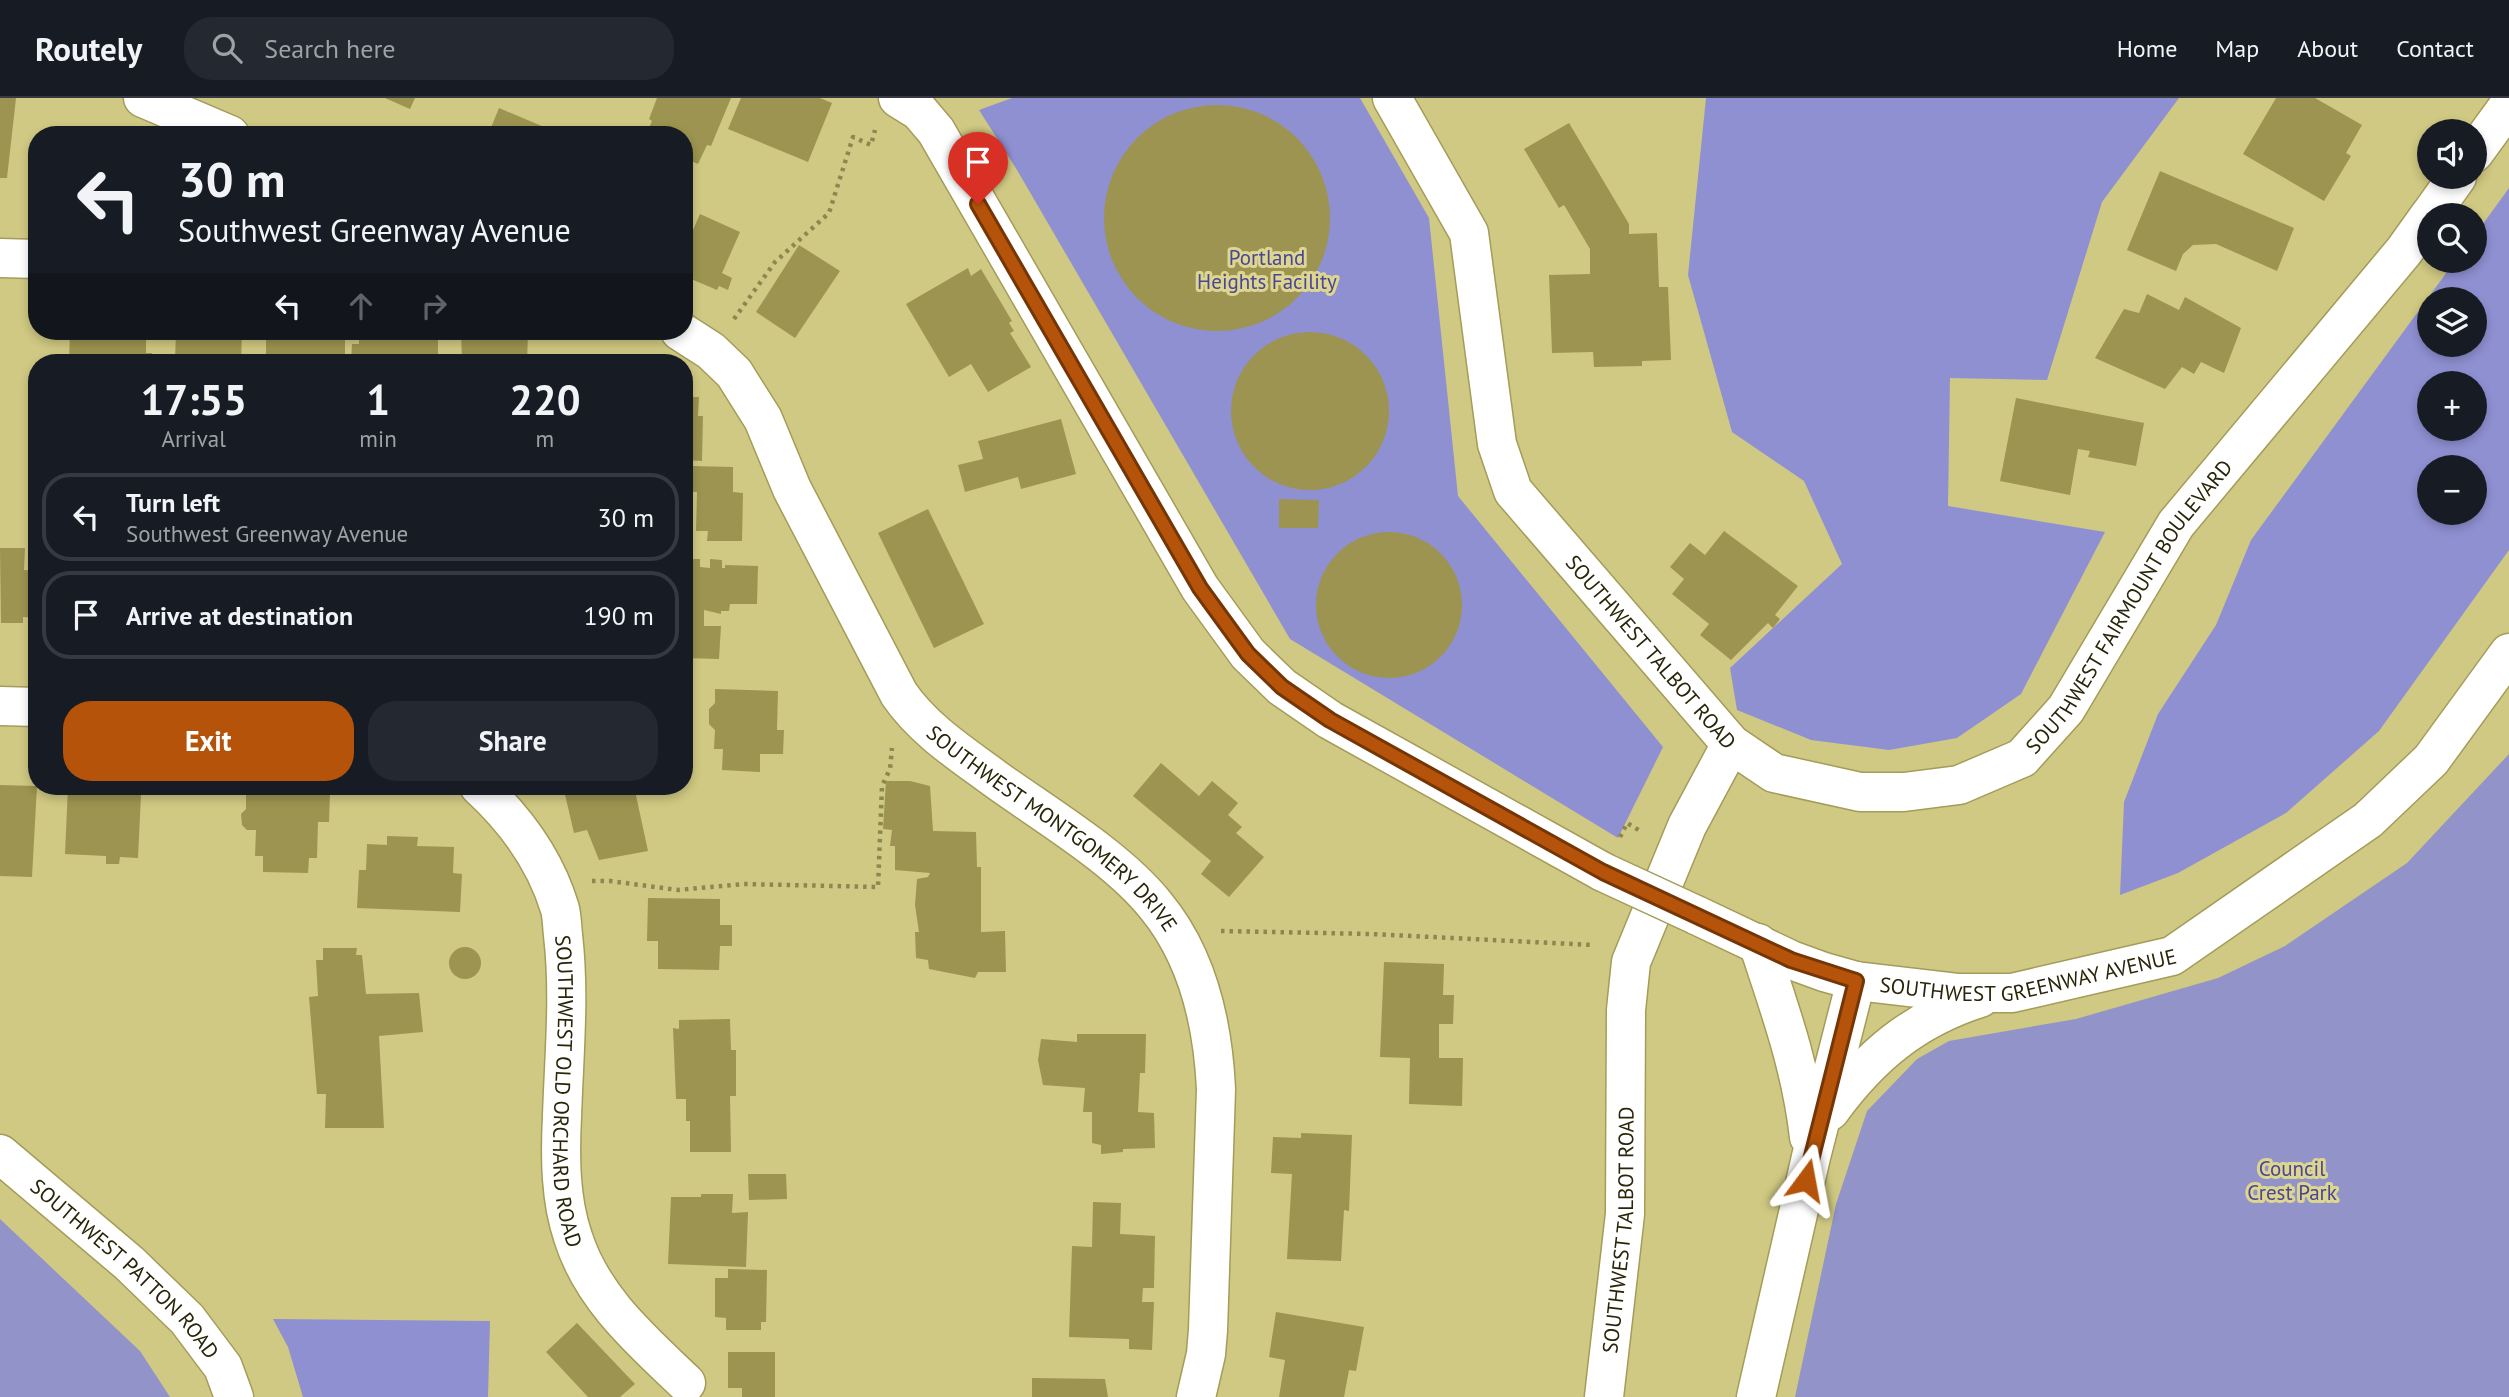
<!DOCTYPE html>
<html lang="en">
<head>
<meta charset="utf-8">
<style>
	:root { --surface:#171b24; --page:#242831; --text:#f1f3f6; --muted:#9ea1a6; --line:#363941; --accent:#b45309 }
	body { margin:0; font-family:"PT Sans",sans-serif; background:var(--page); color:var(--text); height:100vh; display:flex; flex-direction:column; font-size:26px; white-space:nowrap }
	* { box-sizing:border-box; margin:0 }
	p { font-size:23px; color:var(--muted) }
	.icon { flex:none; width:38px; height:38px; fill:none; stroke:currentColor; stroke-width:2; stroke-linecap:round; stroke-linejoin:round }
	.map { position:relative; flex:1; overflow:hidden }
	.panel { position:absolute; left:28px; top:256px; width:665px; height:441px; display:flex; flex-direction:column; background:var(--surface); border-radius:28px; box-shadow:0 4px 10px #0003 }
	.panel>* { flex:none }
	.banner { position:absolute; left:28px; top:28px; width:665px; height:214px; border-radius:28px; box-shadow:0 4px 10px #0003; background:#171b24; color:var(--text); overflow:hidden }
	.controls { position:absolute; left:2417px; top:21px; display:grid; gap:14px }
	.controls a { display:grid; place-items:center; width:70px; height:70px; border-radius:50%; background:var(--surface); box-shadow:0 4px 10px #0003; font-size:35px }
	.pin { position:absolute; display:grid; place-items:center; width:60px; height:60px; color:#fff; margin:-72px -30px; border-radius:50% 50% 50% 0; rotate:-45deg; box-shadow:0 0 7px #0007 }
	.pin .icon { rotate:45deg }
	.me { position:absolute; width:77px; margin:-38px; rotate:13deg; stroke-linejoin:round; filter:drop-shadow(0 0 5px #0008) }
	.turn { display:flex; align-items:center; gap:24px; height:147px; padding:0 35px; font-size:32px }
	.turn .icon { width:91px; height:91px; stroke-width:2.5 }
	.turn b { display:block; font-size:49px; line-height:60px }
	.lanes { display:flex; align-items:center; height:66px; padding:0 35px; background:#0003; justify-content:center; gap:35px; direction:ltr }
	.lanes .off { opacity:.35 }
	.eta { display:flex; justify-content:space-evenly; align-items:center; height:119px; text-align:center }
	.eta b { font-size:42px; font-weight:600; line-height:49px }
	.primary-button { display:flex; gap:14px; margin-top:auto; padding:14px 35px }
	.primary-button a { flex:1; height:80px; border-radius:28px; background:var(--accent); color:#fff; font-size:28px; font-weight:600; line-height:80px; text-align:center }
	.primary-button a+a { background:var(--page); color:var(--text) }
	ul { padding:0; list-style:none }
	li { display:flex; align-items:center; gap:21px; height:88px; margin:0 14px 10px; padding:0 21px; border:4px solid var(--line); border-radius:28px }
	li div { flex:1 }
	li b { display:block; font-size:26px }
	li em { font-style:normal }
	header { display:flex; align-items:center; gap:42px; box-sizing:border-box; height:98px; padding:0 35px; background:var(--surface); border-bottom:2px solid var(--line) }
	header strong { font-size:33px }
	nav { display:flex; gap:38px; margin-inline-start:auto; font-size:24px }
	.search { width:490px; height:63px; background:var(--page); display:flex; align-items:center; gap:18px; box-sizing:border-box; padding:0 24px; border-radius:28px; color:var(--muted); font-size:26px }
	.map>svg:first-child { display:block }
	.green { fill:#9293c8 }
	.forest { fill:#8f90d2; fill-rule:evenodd }
	.building { fill:#9c9450 }
	.lines { fill:none; stroke-linecap:round; stroke-linejoin:round }
	.minor-casing { stroke:#a49c58; stroke-width:41 }
	.major-casing { stroke:#a49c58; stroke-width:41 }
	.path { stroke:#8c8751; stroke-width:4.5; stroke-dasharray:3.5 5; stroke-linecap:butt }
	.minor { stroke:#fff; stroke-width:38 }
	.major { stroke:#fff; stroke-width:38 }
	.minor-bridge-casing { stroke:#a49c58; stroke-width:41; stroke-linecap:butt }
	.minor-bridge { stroke:#fff; stroke-width:38 }
	.route-casing { stroke:#753606; stroke-width:18 }
	.route { stroke:#b45309; stroke-width:12 }
	.labels { text-anchor:middle; dominant-baseline:central; stroke-width:6; stroke-linejoin:round; paint-order:stroke }
	.park-label { font-size:21px; fill:#4b4595; stroke:#ddd690 }
	.street-label { font-size:21px; fill:#282508; stroke:#ddd690 }
</style>
</head>
<body>
<header>
<strong>Routely</strong>
<div class="search"><svg class="icon" aria-label="search" viewBox="0 0 24 24"><circle cx="10" cy="10" r="6"/><path d="M15 15l6 6"/></svg>Search here</div>
<nav><a>Home</a><a>Map</a><a>About</a><a>Contact</a></nav>
</header>
<div class="map">
<svg width="2509" height="1299" viewBox="0 0 2509 1299">
	<rect width="100%" height="100%" fill="#d0c983"/>
	<g class="green">
		<polygon points="2509,656 2509,1299 1795,1299 1836,1106 1867,1013 1917,961 1949,943 2076,921 2218,880 2285,848 2407,765"/>
		<polygon points="0,1121 140,1253 170,1299 0,1299"/>
	</g>
	<g class="forest">
		<polygon points="1012,0 1360,0 1429,120 1458,398 1663,649 1618,740 1290,541 1017,72 979,12"/>
		<polygon points="1706,0 2179,0 2102,104 2047,282 1950,280 1948,408 2105,434 2021,596 1957,640 1889,652 1811,642 1737,612 1730,570 1842,466 1804,383 1732,334 1688,177"/>
		<path d="M2509,90V452L2379,633L2286,715L2178,775L2120,797L2124,704L2158,616L2216,527L2251,442L2455,163H2474L2475,137ZM2429,201H2474V247H2429ZM2429,285H2474V331H2429ZM2429,369H2474V415H2429Z"/>
		<polygon points="273,1221 490,1223 488,1299 303,1299 288,1249"/>
	</g>
	<g class="building">
		<polygon points="0,0 16,0 7,80 0,80"/>
		<polygon points="385,0 415,0 410,11"/>
		<polygon points="657,0 731,0 711,48 707,47 698,66 684,60 684,37 646,37 652,23 649,21"/>
		<polygon points="741,0 820,0 832,5 808,64 728,31"/>
		<polygon points="2276,0 2315,0 2362,27 2346,55 2351,58 2324,103 2243,56"/>
		<circle cx="1217" cy="120" r="113"/>
		<polygon points="499,10 563,37 488,37"/>
		<polygon points="1569,25 1629,126 1629,136 1657,135 1659,189 1668,189 1671,262 1642,263 1642,268 1594,269 1593,254 1552,255 1549,177 1590,176 1590,151 1564,107 1559,110 1524,51"/>
		<polygon points="74,32 114,33 113,37 75,37"/>
		<polygon points="2160,73 2294,130 2277,173 2216,146 2193,147 2183,156 2176,173 2127,152"/>
		<polygon points="700,116 740,134 722,175 732,180 728,192 719,188 717,192 684,178 684,152"/>
		<polygon points="799,147 840,173 795,240 756,214"/>
		<polygon points="968,170 971,178 981,171 1012,223 1009,225 1014,233 1010,235 1031,269 988,294 971,266 949,279 906,206"/>
		<polygon points="2147,196 2179,212 2185,199 2241,230 2224,275 2201,264 2194,276 2182,269 2165,291 2095,260 2124,211 2139,215"/>
		<polygon points="70,233 146,233 146,255 152,255 151,264 69,264"/>
		<polygon points="176,233 242,233 241,264 175,264"/>
		<polygon points="297,233 345,234 345,264 266,264 266,236 296,237"/>
		<polygon points="381,233 421,233 421,239 438,239 438,264 351,264 352,246 359,246 359,237 381,237"/>
		<polygon points="461,233 528,237 527,264 462,264"/>
		<circle cx="1310" cy="313" r="79"/>
		<polygon points="684,299 699,299 698,318 703,318 702,363 684,362"/>
		<polygon points="2016,300 2144,325 2136,368 2088,359 2090,353 2078,351 2070,397 2000,383"/>
		<polygon points="1061,321 1076,376 1021,391 1018,379 965,394 958,367 983,361 978,343"/>
		<polygon points="692,368 733,369 733,394 743,395 742,443 707,443 708,433 696,433 697,394 692,394"/>
		<polygon points="1279,401 1319,402 1318,430 1279,430"/>
		<polygon points="928,411 984,526 934,550 878,435"/>
		<polygon points="1724,433 1798,488 1775,517 1780,521 1773,530 1768,525 1731,562 1700,537 1709,526 1672,496 1684,481 1670,469 1690,445 1705,457"/>
		<circle cx="1389" cy="507" r="73"/>
		<polygon points="0,450 25,450 24,472 37,473 37,520 23,519 23,525 1,525"/>
		<polygon points="684,461 700,461 700,469 710,470 710,461 722,462 722,470 725,470 725,467 758,468 757,506 730,506 729,513 721,513 721,516 704,512 704,528 721,528 719,561 684,560"/>
		<polygon points="715,591 778,593 777,632 784,632 783,656 760,656 760,674 722,672 723,651 714,651 715,632 709,626 709,611 715,605"/>
		<polygon points="1161,665 1199,698 1212,683 1238,705 1228,717 1242,729 1236,735 1264,759 1229,799 1201,776 1211,763 1133,698"/>
		<polygon points="886,683 910,683 930,688 933,733 976,734 977,769 981,769 981,834 1005,833 1006,874 978,874 975,880 929,871 928,862 916,860 915,834 919,834 915,807 917,781 928,779 930,775 895,772 895,748 890,748 892,732 883,731"/>
		<polygon points="0,687 37,688 32,779 0,778"/>
		<polygon points="68,688 114,688 113,696 141,697 138,760 120,759 119,766 106,766 106,758 65,756"/>
		<polygon points="563,688 634,688 648,753 599,762 587,732 574,735"/>
		<polygon points="246,692 325,693 325,695 330,695 329,724 318,724 317,760 309,760 308,775 263,774 263,758 255,758 256,732 247,732 242,727 241,716 246,711"/>
		<polygon points="387,738 418,739 417,748 454,749 453,775 462,776 460,814 357,810 359,772 366,772 367,746 387,747"/>
		<polygon points="648,800 720,801 720,827 732,827 732,848 720,848 719,872 658,871 658,843 647,843"/>
		<circle cx="465" cy="865" r="16"/>
		<polygon points="323,850 357,850 356,857 362,857 366,896 419,895 423,934 379,938 384,1030 325,1030 326,996 317,996 309,899 318,898 316,862 323,862"/>
		<polygon points="1384,864 1444,866 1443,897 1454,897 1453,926 1439,926 1439,960 1463,960 1462,1008 1409,1006 1410,960 1380,959"/>
		<polygon points="730,921 731,952 736,952 736,998 730,998 731,1054 690,1054 690,1023 686,1023 686,1001 676,1001 673,930 679,931 679,922"/>
		<polygon points="1077,936 1146,936 1145,975 1140,975 1138,1014 1154,1015 1155,1050 1123,1051 1123,1054 1101,1056 1101,1047 1092,1045 1092,1014 1083,1014 1085,990 1043,987 1038,962 1041,941 1077,944"/>
		<polygon points="1301,1035 1352,1037 1349,1113 1344,1112 1341,1163 1287,1161 1292,1076 1271,1075 1273,1039 1301,1040"/>
		<polygon points="748,1076 786,1076 787,1101 749,1102"/>
		<polygon points="701,1096 733,1096 732,1115 748,1114 746,1169 668,1166 671,1099 701,1099"/>
		<polygon points="1093,1104 1121,1105 1120,1136 1155,1138 1154,1190 1143,1190 1142,1204 1154,1204 1152,1252 1129,1251 1129,1241 1069,1239 1072,1148 1092,1149"/>
		<polygon points="728,1171 767,1172 766,1224 761,1224 761,1232 726,1232 726,1220 715,1219 715,1180 728,1180"/>
		<polygon points="1276,1214 1364,1229 1356,1273 1349,1272 1344,1299 1279,1299 1285,1262 1269,1259"/>
		<polygon points="577,1225 635,1286 620,1299 588,1299 546,1254"/>
		<polygon points="728,1254 775,1254 775,1299 742,1299 742,1290 728,1290"/>
		<polygon points="1032,1280 1105,1281 1108,1299 1032,1299"/>
	</g>
	<g class="lines">
		<g class="minor-casing">
			<g id="minor">
				<polyline points="143,0 230,37"/>
				<polyline points="898,0 919,13 936,33 1200,490 1248,556 1282,589 1330,622 1603,774"/>
				<path id="s1" d="M1392,0L1469,135L1497,346L1513,393L1731,646L1774,675L1860,694H1904L1959,687L2022,660L2066,611L2176,426L2404,153L2429,118"/>
				<polyline points="2474,55 2509,7"/>
				<polyline points="2430,117 2457,79"/>
				<polyline points="0,160 37,161"/>
				<path id="s2" d="M680,233L711,253L734,275L763,321L792,391L899,596C923,631 960,655 994,680C1045,717 1117,759 1156,808C1198,859 1213,927 1216,991L1208,1232L1206,1256L1196,1299"/>
				<polyline points="0,608 37,609"/>
				<path id="s3" d="M479,688C516,722 545,761 560,811C562,819 562,828 563,837C570,897 564,958 562,1018C560,1058 560,1101 573,1139C592,1200 641,1242 686,1285"/>
				<path id="s4" d="M1696,817L1791,862L1824,874L1856,883L1959,895H2012L2172,858L2368,722L2431,662L2509,555"/>
				<path d="M1758,845C1780,912 1801,969 1809,1039"/>
				<path d="M1830,1013C1870,958 1914,921 1980,900"/>
				<path id="s5" d="M1604,1299L1625,1116L1626,912L1631,864L1687,728L1731,646"/>
				<polyline points="1756,1299 1811,1059 1856,883"/>
			</g>
		</g>
		<g class="major-casing">
			<g id="major">
				<path id="s6" d="M0,1056L129,1165L187,1221L223,1269L234,1299"/>
			</g>
		</g>
		<g class="path">
			<polyline points="734,221 775,164 829,115 853,39 871,47 875,32"/>
			<polyline points="1620,739 1627,725 1642,734"/>
			<polyline points="592,783 610,783 678,792 744,786 878,789 882,688 890,671 892,650"/>
			<polyline points="1221,833 1371,836 1593,847"/>
		</g>
		<use href="#minor" class="minor"/>
		<use href="#major" class="major"/>
		<g class="minor-bridge-casing">
			<polyline id="minor-bridge" points="1603,774 1696,817"/>
		</g>
		<use href="#minor-bridge" class="minor-bridge"/>
	</g>
	<g class="lines">
		<g class="route-casing">
			<polyline id="route" points="978,106 1200,490 1248,556 1282,589 1330,622 1603,774 1791,862 1856,883 1806,1082"/>
		</g>
		<use href="#route" class="route"/>
	</g>
	<g class="labels">
		<g class="park-label">
			<text x="1267" y="159">Portland<tspan x="1267" dy="24">Heights Facility</tspan></text>
			<text x="2292" y="1070">Council<tspan x="2292" dy="24">Crest Park</tspan></text>
		</g>
		<g class="street-label">
			<text stroke="none"><textPath href="#s1" startOffset="1246">SOUTHWEST FAIRMOUNT BOULEVARD</textPath></text>
			<text stroke="none"><textPath href="#s1" startOffset="630">SOUTHWEST TALBOT ROAD</textPath></text>
			<text stroke="none"><textPath href="#s2" startOffset="635">SOUTHWEST MONTGOMERY DRIVE</textPath></text>
			<text stroke="none"><textPath href="#s4" startOffset="348">SOUTHWEST GREENWAY AVENUE</textPath></text>
			<text stroke="none"><textPath href="#s3" startOffset="332">SOUTHWEST OLD ORCHARD ROAD</textPath></text>
			<text stroke="none"><textPath href="#s5" startOffset="168">SOUTHWEST TALBOT ROAD</textPath></text>
			<text stroke="none"><textPath href="#s6" startOffset="170">SOUTHWEST PATTON ROAD</textPath></text>
		</g>
	</g>
</svg>
<div class="controls">
<a><svg class="icon" aria-label="sound" viewBox="0 0 24 24"><path d="M4 9h4l5-4v14l-5-4H4zM17 9q2 3 0 6"/></svg></a>
<a><svg class="icon" aria-label="search" viewBox="0 0 24 24"><circle cx="10" cy="10" r="6"/><path d="M15 15l6 6"/></svg></a>
<a><svg class="icon" aria-label="layers" viewBox="0 0 24 24"><path d="M12 4l9 5-9 5-9-5zM3 14l9 5 9-5"/></svg></a>
<a>+</a>
<a>−</a>
</div>
<div class="pin" style="left:978px;top:106px;background:#d93025"><svg class="icon" aria-label="arrive" viewBox="0 0 24 24"><path d="M6 21V4h12l-3 4 3 4H6"/></svg></div>
<svg class="me" style="left:1806px;top:1082px" viewBox="-20 -20 40 40"><path d="M0-17L14 15 0 8-14 15z" fill="#b45309" stroke="#fff" stroke-width="4"/></svg>
<div class="banner">
<div class="turn"><svg class="icon" aria-label="left" viewBox="0 0 24 24"><path d="M17 20v-9H6M10 6l-5 5 5 5"/></svg><div><b>30 m</b>Southwest Greenway Avenue</div></div>
<div class="lanes"><svg class="icon" aria-label="left" viewBox="0 0 24 24"><path d="M17 20v-9H6M10 6l-5 5 5 5"/></svg><svg class="icon off" aria-label="ahead" viewBox="0 0 24 24"><path d="M12 20V5M6 11l6-6 6 6"/></svg><svg class="icon off" aria-label="right" viewBox="0 0 24 24"><path d="M7 20v-9h11M14 6l5 5-5 5"/></svg></div>
</div>
<section class="panel">
<div class="eta">
<div><b>17:55</b><p>Arrival</p></div>
<div><b>1</b><p>min</p></div>
<div><b>220</b><p>m</p></div>
</div>
<ul>
<li><svg class="icon" aria-label="left" viewBox="0 0 24 24"><path d="M17 20v-9H6M10 6l-5 5 5 5"/></svg><div><b>Turn left</b><p>Southwest Greenway Avenue</p></div><em>30 m</em></li>
<li><svg class="icon" aria-label="arrive" viewBox="0 0 24 24"><path d="M6 21V4h12l-3 4 3 4H6"/></svg><div><b>Arrive at destination</b></div><em>190 m</em></li>
</ul>
<div class="primary-button"><a>Exit</a><a>Share</a></div>
</section>
</div>
</body>
</html>
